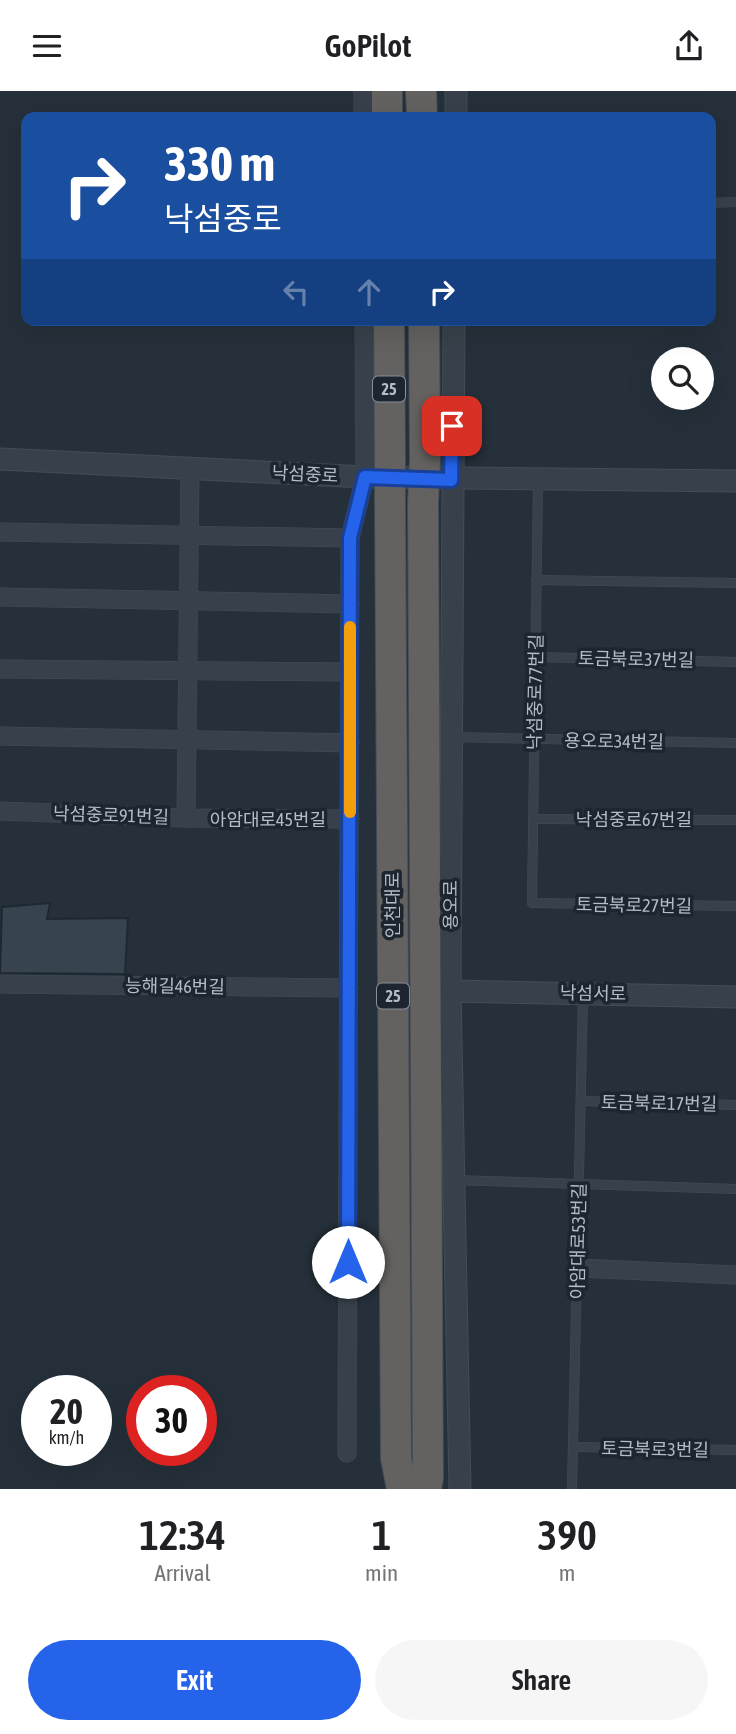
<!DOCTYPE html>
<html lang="en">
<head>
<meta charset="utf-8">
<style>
	:root { --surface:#fff; --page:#f6f6f6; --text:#202124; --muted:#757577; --accent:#2563eb }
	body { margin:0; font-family:"Asap Condensed","Noto Sans KR",sans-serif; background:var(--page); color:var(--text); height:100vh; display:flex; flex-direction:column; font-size:26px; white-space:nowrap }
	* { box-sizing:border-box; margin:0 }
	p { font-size:23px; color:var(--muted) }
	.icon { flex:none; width:38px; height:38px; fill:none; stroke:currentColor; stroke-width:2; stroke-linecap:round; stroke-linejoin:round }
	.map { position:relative; height:1398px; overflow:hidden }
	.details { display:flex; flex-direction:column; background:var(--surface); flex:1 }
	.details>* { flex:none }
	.guide { position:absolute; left:21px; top:21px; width:695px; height:214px; border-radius:14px; box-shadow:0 7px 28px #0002; background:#1a4fa0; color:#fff; overflow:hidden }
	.buttons { position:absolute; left:651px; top:256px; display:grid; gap:14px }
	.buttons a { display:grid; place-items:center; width:63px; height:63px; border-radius:50%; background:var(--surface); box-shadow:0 7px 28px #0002; font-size:35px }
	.speed { position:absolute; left:21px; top:1284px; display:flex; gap:14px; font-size:35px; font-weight:700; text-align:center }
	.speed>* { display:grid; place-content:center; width:91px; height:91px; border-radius:50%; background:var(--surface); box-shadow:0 7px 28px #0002; line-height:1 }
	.speed small { font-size:18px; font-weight:400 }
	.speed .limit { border:10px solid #d22; background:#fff; color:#111 }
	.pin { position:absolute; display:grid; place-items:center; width:60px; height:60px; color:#fff; margin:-30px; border-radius:14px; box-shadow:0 4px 10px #0006 }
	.me { position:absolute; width:77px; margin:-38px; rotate:0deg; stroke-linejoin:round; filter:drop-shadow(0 0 5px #0008) }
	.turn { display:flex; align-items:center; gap:24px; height:147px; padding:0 28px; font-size:32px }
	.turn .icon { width:91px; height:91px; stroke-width:2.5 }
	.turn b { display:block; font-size:49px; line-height:60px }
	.lanes { display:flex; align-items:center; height:66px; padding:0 28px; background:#0003; justify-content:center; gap:35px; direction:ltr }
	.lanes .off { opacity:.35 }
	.eta { display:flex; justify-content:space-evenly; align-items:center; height:119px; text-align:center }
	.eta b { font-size:42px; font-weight:600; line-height:49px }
	.action { display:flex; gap:14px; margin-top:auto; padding:14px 28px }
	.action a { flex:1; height:80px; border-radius:42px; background:var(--accent); color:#fff; font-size:28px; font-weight:600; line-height:80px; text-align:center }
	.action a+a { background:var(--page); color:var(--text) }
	header { display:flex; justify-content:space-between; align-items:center; height:91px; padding:0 28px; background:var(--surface); font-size:32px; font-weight:600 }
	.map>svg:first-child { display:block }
	.building { fill:#374450; stroke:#1f2832; stroke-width:2 }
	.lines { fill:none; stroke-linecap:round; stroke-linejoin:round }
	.service-casing { stroke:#444d57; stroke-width:10 }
	.minor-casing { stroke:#444d57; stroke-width:19 }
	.tertiary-casing { stroke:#444d57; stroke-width:23 }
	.trunk-casing { stroke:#434c56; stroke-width:32 }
	.service { stroke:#38414b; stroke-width:9 }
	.minor { stroke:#38414b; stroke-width:18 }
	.tertiary { stroke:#38414b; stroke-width:21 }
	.trunk { stroke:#636260; stroke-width:30 }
	.trunk-bridge-casing { stroke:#434c56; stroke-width:32; stroke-linecap:butt }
	.trunk-bridge { stroke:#636260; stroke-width:30 }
	.route-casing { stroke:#184099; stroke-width:18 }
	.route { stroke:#2563eb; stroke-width:12 }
	.slow { stroke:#f59e0b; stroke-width:12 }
	.labels { text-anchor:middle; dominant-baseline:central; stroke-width:7; stroke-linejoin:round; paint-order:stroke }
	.shield { fill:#1d2630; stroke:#878f99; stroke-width:2 }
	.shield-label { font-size:16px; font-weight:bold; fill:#b4bcc6 }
	.street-label { font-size:18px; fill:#b4bcc6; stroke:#1d2630 }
</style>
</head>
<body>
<header><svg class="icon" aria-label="menu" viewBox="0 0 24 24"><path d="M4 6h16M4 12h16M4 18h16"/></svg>GoPilot<svg class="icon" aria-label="share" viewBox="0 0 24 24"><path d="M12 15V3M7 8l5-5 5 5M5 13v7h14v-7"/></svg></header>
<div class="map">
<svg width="736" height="1398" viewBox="0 0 736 1398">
	<rect width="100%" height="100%" fill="#25303a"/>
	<polygon class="building" points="50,812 47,828 128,827 125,883 0,882 2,816"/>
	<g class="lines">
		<g class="service-casing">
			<g id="service">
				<polyline points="710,112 736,111"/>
				<polyline points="538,390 532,812 736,815"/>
				<polyline points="536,489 736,492"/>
				<polyline points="535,566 736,571"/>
				<polyline points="451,646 736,652"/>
				<polyline points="533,728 736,729"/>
				<polyline points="581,1010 736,1014"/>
				<polyline points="454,1089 736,1098"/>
				<polyline points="574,1356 736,1359"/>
				<polyline points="572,1398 583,903"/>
			</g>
		</g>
		<g class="minor-casing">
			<g id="minor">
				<polyline points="363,0 363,26"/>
				<polyline points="0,441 350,447"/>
				<polyline points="0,506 350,513"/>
				<polyline points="0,578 350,581"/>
				<polyline points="0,645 350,652"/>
				<polyline points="0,720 186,727 350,728"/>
				<polyline points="186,727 190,377"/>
				<polyline points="0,893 349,897"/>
				<polyline points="578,1177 736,1184"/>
				<polyline points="347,1362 350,447 365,386 364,229"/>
			</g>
		</g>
		<g class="tertiary-casing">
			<g id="tertiary">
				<polyline points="456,0 456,26"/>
				<polyline points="454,229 450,900 460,1398"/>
				<polyline points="0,368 365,386 736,390"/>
				<polyline points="450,900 736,906"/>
			</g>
		</g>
		<g class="trunk-casing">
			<g id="trunk">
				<polyline points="387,0 387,26"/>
				<polyline points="421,0 422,26"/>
				<polyline points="389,229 390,367"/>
				<polyline points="424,229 425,369"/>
				<polyline points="390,411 396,1367 402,1398"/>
				<polyline points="423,411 428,1386 426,1398"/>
			</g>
		</g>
		<use href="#service" class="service"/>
		<use href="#minor" class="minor"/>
		<use href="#tertiary" class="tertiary"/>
		<use href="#trunk" class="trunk"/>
		<g class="trunk-bridge-casing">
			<g id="trunk-bridge">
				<polyline points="390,411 390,367"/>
				<polyline points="423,411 425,369"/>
			</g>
		</g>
		<use href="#trunk-bridge" class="trunk-bridge"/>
	</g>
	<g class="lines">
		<g class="route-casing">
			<polyline id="route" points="348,1171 350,447 365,386 451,389 452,335"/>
		</g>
		<use href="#route" class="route"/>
		<polyline class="slow" points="350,721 350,536"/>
	</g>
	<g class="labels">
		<g class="shield">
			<rect x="373" y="285.5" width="32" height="25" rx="5"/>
			<rect x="377" y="892.5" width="32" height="25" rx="5"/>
		</g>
		<g class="shield-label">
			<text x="389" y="298">25</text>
			<text x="393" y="905">25</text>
		</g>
		<g class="street-label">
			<text transform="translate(305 383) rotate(3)">낙섬중로</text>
			<text transform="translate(636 568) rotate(1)">토금북로37번길</text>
			<text transform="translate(535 601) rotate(-89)">낙섬중로77번길</text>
			<text transform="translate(614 650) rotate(1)">용오로34번길</text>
			<text transform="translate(111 724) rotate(2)">낙섬중로91번길</text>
			<text x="268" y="728">아암대로45번길</text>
			<text x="634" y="728">낙섬중로67번길</text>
			<text transform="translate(392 814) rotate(-90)">인천대로</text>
			<text transform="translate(450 814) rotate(-90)">용오로</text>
			<text transform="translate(634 814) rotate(1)">토금북로27번길</text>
			<text transform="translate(175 895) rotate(1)">능해길46번길</text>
			<text transform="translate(593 902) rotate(1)">낙섬서로</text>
			<text transform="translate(659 1012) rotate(1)">토금북로17번길</text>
			<text transform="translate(578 1150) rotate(-89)">아암대로53번길</text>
			<text transform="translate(655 1358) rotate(1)">토금북로3번길</text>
		</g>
	</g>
</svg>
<div class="buttons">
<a><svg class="icon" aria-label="search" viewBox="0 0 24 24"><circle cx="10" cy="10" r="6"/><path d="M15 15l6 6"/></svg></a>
</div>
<div class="speed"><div>20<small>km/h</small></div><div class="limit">30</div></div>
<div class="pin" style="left:452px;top:335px;background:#d93025"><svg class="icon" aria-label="arrive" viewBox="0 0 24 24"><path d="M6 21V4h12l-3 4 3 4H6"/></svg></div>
<svg class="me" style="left:348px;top:1171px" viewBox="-20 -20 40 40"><circle r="19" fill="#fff"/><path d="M0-13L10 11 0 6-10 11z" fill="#2563eb"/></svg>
<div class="guide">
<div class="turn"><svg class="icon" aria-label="right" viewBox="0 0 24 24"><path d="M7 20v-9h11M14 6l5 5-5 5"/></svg><div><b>330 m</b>낙섬중로</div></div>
<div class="lanes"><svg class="icon off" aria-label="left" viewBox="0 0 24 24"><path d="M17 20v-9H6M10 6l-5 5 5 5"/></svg><svg class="icon off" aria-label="ahead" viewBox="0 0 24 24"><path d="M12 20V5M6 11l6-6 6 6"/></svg><svg class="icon" aria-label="right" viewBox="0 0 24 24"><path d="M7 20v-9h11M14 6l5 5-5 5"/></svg></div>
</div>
</div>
<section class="details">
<div class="eta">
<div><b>12:34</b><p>Arrival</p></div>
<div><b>1</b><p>min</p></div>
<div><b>390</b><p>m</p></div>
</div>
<div class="action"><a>Exit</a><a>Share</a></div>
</section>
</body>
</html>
